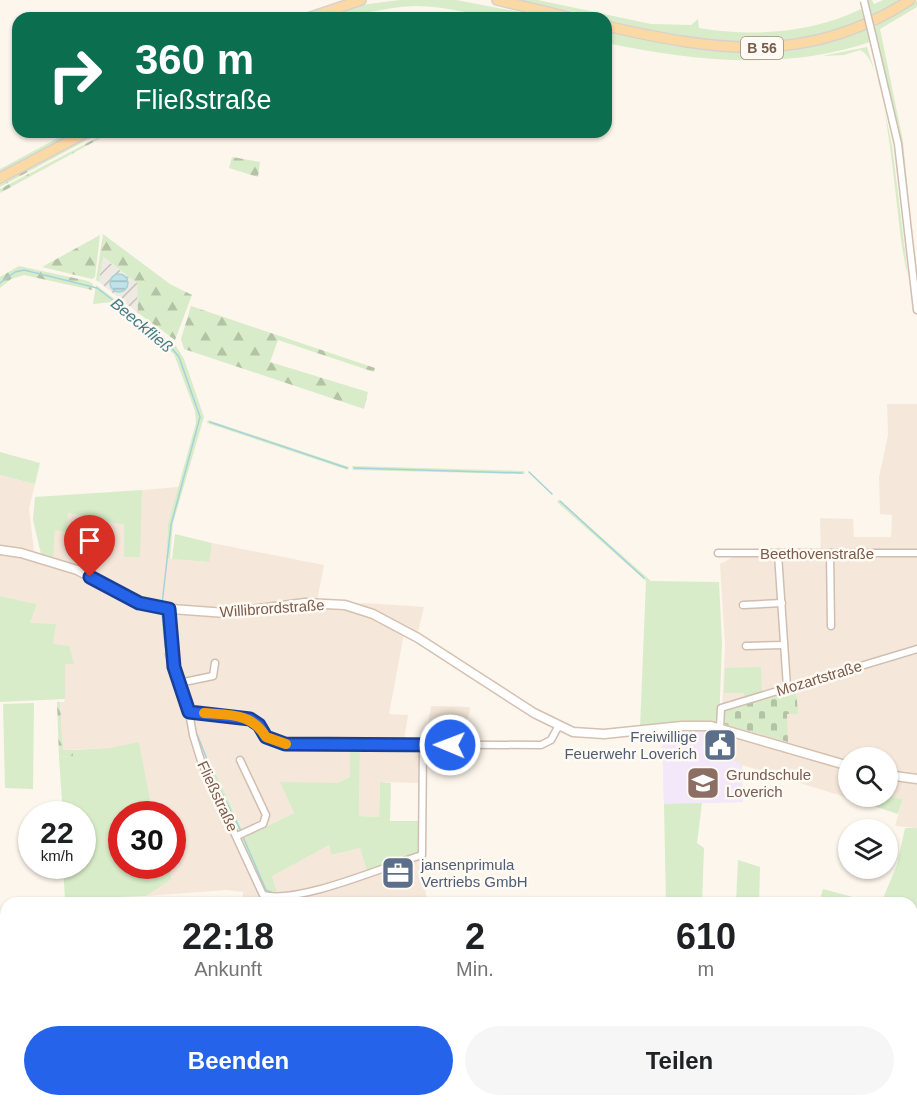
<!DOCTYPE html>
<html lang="de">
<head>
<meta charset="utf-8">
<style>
	:root { --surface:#fff; --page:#f6f6f6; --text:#202124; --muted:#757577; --accent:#2563eb }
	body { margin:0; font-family:Arial,sans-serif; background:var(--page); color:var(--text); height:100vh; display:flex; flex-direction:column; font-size:22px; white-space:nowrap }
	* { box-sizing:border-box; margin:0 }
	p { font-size:20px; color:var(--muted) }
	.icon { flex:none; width:33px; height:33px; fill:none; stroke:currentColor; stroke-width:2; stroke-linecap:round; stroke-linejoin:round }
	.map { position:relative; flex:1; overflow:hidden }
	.panel { position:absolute; left:0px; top:897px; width:918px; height:210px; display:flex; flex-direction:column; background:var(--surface); border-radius:18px 18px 0 0; box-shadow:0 2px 4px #0004 }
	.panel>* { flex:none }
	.top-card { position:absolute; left:12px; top:12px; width:600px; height:126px; border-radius:18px; box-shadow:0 2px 4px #0004; background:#0b6e4f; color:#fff; overflow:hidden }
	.buttons { position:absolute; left:838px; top:747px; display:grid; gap:12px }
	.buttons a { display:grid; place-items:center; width:60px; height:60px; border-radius:50%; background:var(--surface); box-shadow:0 2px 4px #0004; font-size:30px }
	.speed { position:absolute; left:18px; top:801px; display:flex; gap:12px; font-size:30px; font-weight:700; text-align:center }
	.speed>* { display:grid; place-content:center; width:78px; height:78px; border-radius:50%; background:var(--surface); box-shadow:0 2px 4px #0004; line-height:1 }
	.speed small { font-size:15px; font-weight:400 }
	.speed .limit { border:9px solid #d22; background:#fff; color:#111 }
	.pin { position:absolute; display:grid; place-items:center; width:51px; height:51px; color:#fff; margin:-62px -26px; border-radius:50% 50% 50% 0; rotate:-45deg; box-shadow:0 0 6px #0007 }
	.pin .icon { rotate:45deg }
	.me { position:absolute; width:66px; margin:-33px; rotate:271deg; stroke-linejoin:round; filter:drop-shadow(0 0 4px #0008) }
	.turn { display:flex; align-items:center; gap:21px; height:126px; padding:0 24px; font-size:27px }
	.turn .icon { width:78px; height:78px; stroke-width:2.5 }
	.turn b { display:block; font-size:42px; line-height:51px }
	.eta { display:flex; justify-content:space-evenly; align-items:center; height:102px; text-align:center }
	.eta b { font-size:36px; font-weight:600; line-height:42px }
	.button { display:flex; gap:12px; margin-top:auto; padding:12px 24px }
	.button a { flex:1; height:69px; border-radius:36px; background:var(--accent); color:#fff; font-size:24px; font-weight:600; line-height:69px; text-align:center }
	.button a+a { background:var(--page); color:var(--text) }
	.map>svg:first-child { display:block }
	.residential { fill:#f5e8da }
	.industrial { fill:url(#industrial-furrows) }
	.education { fill:#f3e8fa }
	.green { fill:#d8ecc9 }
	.forest { fill:url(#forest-firs) }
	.cemetery { fill:url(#cemetery-stones) }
	.water { fill:url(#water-rules); stroke:#a5d3da; stroke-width:1.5 }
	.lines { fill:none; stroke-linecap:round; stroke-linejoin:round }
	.stream { stroke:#a5d3da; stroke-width:1.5 }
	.street-casing { stroke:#d1beb0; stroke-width:9 }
	.secondary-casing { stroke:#d6c0b0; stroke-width:11 }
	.primary-casing { stroke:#dad1cd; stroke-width:12 }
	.street { stroke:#fff; stroke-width:6 }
	.secondary { stroke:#fff; stroke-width:8 }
	.primary { stroke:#fbd9a5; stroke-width:9 }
	.street-bridge-casing { stroke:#d1beb0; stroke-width:9; stroke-linecap:butt }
	.street-bridge { stroke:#fff; stroke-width:6 }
	.route-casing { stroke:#184099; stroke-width:15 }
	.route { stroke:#2563eb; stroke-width:10 }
	.slow { stroke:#f59e0b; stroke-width:10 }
	.labels { text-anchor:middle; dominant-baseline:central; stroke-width:5; stroke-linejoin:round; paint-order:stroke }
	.shield { fill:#fffaf3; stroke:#a28b7f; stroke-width:1.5 }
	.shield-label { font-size:14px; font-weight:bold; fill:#7a5c4d }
	.street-label { font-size:15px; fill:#7a5c4d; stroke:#fffaf3 }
	.service-label { font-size:15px; fill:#4e5e75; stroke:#fffaf3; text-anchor:end }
	.education-label { font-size:15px; fill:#785e54; stroke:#fffaf3; text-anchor:start }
	.water-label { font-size:16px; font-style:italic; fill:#437c86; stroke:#fffaf3 }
</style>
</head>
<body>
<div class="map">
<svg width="917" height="1107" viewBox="0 0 917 1107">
	<defs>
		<pattern id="industrial-furrows" width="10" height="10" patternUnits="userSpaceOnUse" patternTransform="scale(1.5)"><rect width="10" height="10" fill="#efe9e4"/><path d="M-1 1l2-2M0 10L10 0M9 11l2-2" fill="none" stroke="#c7c0bb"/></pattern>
		<pattern id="forest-firs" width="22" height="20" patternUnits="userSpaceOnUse" patternTransform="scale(1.5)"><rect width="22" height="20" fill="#d8ecc9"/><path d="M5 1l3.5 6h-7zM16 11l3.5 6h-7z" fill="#b4c2a5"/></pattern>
		<pattern id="cemetery-stones" width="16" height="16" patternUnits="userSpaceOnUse" patternTransform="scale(1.5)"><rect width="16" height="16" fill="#d8ecc9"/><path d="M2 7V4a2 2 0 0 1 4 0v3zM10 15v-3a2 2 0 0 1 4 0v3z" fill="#b4c2a5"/></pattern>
		<pattern id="water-rules" width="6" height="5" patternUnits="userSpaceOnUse" patternTransform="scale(1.5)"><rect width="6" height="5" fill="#bfe3e8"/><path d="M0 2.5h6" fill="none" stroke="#a0bbbe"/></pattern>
	</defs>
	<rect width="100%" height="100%" fill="#fdf6ec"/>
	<g class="residential">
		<polygon points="887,404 917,404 917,828 895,826 903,799 888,796 888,758 849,758 849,796 859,797 858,801 742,765 743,802 664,804 662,732 721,730 725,645 720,564 735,556 821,556 820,518 853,519 854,537 891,537 892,515 880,514 879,477 888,435"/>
		<polygon points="0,475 35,484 29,509 34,551 32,560 50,565 55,530 68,513 124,525 141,509 142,490 179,487 168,524 166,558 208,562 212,543 324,565 316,606 355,612 359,604 364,603 424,607 417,636 404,634 389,714 408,715 403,747 418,749 420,783 380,782 379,817 359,816 360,749 350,749 350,777 337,783 281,783 294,813 246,836 212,765 259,895 274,902 237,903 242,901 243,892 226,890 146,896 172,879 167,866 172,866 172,814 153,814 139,743 110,748 63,750 60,702 64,702 65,699 65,664 73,664 30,623 37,604 0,596"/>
		<polygon points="431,706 470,707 464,743 425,742"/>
		<polygon points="329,845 331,855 360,848 369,875 421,857 427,903 279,903 271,876"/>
	</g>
	<polygon class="industrial" points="102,257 137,283 138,313 99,282"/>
	<polygon class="education" points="703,730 703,746 741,764 743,802 664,804 662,732"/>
	<g class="green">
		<path d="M400,0H456L552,18C537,18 522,19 506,18C476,16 447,6 415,6C383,7 352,18 320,18L360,5Z"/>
		<path d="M516,0H538L651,24L691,25L698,19L699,28C752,37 813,33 861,9L864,19C775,57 697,41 606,20V18Z"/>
		<polygon points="867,0 872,0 874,4 883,0 903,0 872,15"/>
		<polygon points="917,1 917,7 880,29 903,141 917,287 900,145 874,25"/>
		<path d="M866,27L870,42C784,71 693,61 606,43V30C698,51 776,67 866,27Z"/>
		<path d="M867,47L879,85L892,145L908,275C896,242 891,61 860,50L844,55L822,56Z"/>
		<polygon points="69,132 76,132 0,174 0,169"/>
		<polygon points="96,285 176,346 184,359 204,417 173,523 170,559 166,558 168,524 196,423 195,411 174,354 112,302 93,304"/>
		<polygon points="208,420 349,467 348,470 207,423"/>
		<polygon points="0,452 40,463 35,484 0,475"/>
		<polygon points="352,466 524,471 525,474 353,470"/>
		<polygon points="142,490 140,557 124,557 124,525 68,513 67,532 55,530 53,557 41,554 33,520 35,497"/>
		<polygon points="559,500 651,581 719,582 722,644 719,724 640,728 646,581 557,502"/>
		<polygon points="175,534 212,543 209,562 172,559"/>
		<polygon points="0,596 37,604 30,623 56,624 53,644 69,646 74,664 65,664 65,699 0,702"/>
		<polygon points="761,667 762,692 744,698 744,693 724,693 725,668"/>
		<polygon points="34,703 33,789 5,788 3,704"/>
		<polygon points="139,742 153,814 122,814 122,866 167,866 172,879 146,896 65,899 63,866 82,866 82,814 60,814 62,801 59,757 72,756 72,750 110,748"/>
		<polygon points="422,747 421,848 418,853 367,871 360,848 331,855 329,845 272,876 277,894 266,894 260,888 241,839 294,813 280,782 337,783 350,777 350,749 360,749 359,816 379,817 380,782 391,783 390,821 419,821 420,754 417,748"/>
		<polygon points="212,765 243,831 237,832 206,768"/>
		<polygon points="888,796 903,799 898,814 858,801 859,797"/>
		<polygon points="702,803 697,843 704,848 702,903 666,903 664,804"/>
		<polygon points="905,828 917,828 917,934 912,948 912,903 881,903 897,865"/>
		<polygon points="738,860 760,867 759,903 736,903"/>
		<polygon points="823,889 875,903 819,903"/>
	</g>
	<g class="forest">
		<polygon points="97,132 98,134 0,187 0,183"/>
		<polygon points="108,132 112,132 0,193 0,189"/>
		<polygon points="232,157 260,162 258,177 229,168"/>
		<polygon points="103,234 170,284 192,295 175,340 138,313 137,283 103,257 99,282 96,280"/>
		<polygon points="100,235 95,277 92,279 42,267"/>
		<polygon points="19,266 88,281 93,284 92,290 24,275 11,279 0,288 0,277"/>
		<polygon points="191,306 375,368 374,372 278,340 270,362 368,392 364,409 184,349 181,339"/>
		<polygon points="57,702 60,702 63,750 72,750 73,756 59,757"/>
	</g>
	<polygon class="cemetery" points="796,688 798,714 787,714 788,742 724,724 724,709"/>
	<circle class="water" cx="119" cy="283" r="9"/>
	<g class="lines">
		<g class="stream">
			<polyline points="0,283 15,272 24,270 97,288 166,341 179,357 200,417 171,525 162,604"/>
			<polyline points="210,422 347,468"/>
			<polyline points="354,468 522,473"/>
			<polyline points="529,472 552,494"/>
			<polyline points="560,501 644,578"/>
			<polyline points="162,614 165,647"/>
			<polyline points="165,654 179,695"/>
			<polyline points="197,734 215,780 241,831"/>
			<polyline points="243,837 266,890 271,892"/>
			<polyline points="270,902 270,903"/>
			<polyline points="300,1101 301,1107"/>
		</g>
		<g class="street-casing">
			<g id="street">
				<polyline points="873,38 898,144 917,310"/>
				<polyline points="718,553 917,553"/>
				<polyline points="830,553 831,626"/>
				<polyline points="778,554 787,687"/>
				<polyline points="743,605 782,603"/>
				<path d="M169,609L174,667L189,712L193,735L201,761L263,895C299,904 383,867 422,855L423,745"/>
				<polyline points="746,646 784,645"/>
				<polyline points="179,683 213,676 215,663"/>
				<path d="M189,712C205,713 243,713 256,722C270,732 260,739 285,744L541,745L551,740L558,727"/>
				<polyline points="720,728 721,708 917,649"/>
				<polyline points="237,836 263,824 266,815 240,760"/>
			</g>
		</g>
		<g class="secondary-casing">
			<g id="secondary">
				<polyline points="0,550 21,553 77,570 139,603 158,608 226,613 305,603 345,605 373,614 418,638 534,713 573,732 604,734 682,726 711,726 849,766"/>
				<polyline points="888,775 917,779"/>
				<polyline points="912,1046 917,1036"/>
				<polyline points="896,1107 897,1101"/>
			</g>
		</g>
		<g class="primary-casing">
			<g id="primary">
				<polyline points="497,0 573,18"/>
				<polyline points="308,18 361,0"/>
				<path d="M606,26C717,51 808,66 910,0"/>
				<polyline points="0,178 87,132"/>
			</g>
		</g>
		<use href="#street" class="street"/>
		<use href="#secondary" class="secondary"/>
		<use href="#primary" class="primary"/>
		<g class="street-bridge-casing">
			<polyline id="street-bridge" points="864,1 873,38"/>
		</g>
		<use href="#street-bridge" class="street-bridge"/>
	</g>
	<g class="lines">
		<g class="route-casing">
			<polyline id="route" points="90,577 139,603 169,609 174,667 189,712 250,719 259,725 266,737 285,744 450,745"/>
		</g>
		<use href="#route" class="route"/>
		<path class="slow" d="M204,713C230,715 252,713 266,737L286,744"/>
	</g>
	<defs>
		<g id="civic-square" transform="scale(1.725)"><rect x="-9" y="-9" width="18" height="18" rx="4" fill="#5c6f8a" stroke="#fffaf3"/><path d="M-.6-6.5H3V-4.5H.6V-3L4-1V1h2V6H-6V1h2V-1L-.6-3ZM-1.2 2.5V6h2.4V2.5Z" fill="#fff"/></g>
		<g id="school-square" transform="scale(1.725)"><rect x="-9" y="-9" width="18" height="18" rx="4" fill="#8d6e63" stroke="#fffaf3"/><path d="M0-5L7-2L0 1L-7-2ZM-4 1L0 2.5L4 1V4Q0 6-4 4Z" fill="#fff"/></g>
		<g id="office-square" transform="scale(1.725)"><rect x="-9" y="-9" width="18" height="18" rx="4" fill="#5c6f8a" stroke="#fffaf3"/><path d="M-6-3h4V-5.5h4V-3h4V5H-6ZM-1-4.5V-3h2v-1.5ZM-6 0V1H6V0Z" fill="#fff"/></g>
	</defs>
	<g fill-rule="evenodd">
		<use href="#civic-square" x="720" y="745"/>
		<use href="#school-square" x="703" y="783"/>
		<use href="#office-square" x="398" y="873"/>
	</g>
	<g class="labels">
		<rect class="shield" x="741" y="37" width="42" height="22" rx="4.5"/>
		<g class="shield-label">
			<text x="762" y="48">B 56</text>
		</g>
		<g class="street-label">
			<text x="817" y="553">Beethovenstraße</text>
			<text transform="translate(272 608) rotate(-4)">Willibrordstraße</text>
			<text transform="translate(819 678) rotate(-17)">Mozartstraße</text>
			<text transform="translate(218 796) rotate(65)">Fließstraße</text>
		</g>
		<g class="service-label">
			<text x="697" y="736">Freiwillige<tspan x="697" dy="17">Feuerwehr Loverich</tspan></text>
			<text x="421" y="864" text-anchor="start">jansenprimula<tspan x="421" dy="17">Vertriebs GmbH</tspan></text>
		</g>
		<g class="education-label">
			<text x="726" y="774">Grundschule<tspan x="726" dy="17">Loverich</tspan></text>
		</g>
		<g class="water-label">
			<text transform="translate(142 325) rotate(40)">Beeckfließ</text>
		</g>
	</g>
</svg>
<div class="buttons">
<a><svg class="icon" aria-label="search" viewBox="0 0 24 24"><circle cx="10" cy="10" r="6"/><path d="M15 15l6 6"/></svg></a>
<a><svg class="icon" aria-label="layers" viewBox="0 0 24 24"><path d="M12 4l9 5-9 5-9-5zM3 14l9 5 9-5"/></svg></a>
</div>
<div class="speed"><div>22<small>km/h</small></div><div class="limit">30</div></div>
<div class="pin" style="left:90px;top:577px;background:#d93025"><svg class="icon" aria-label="arrive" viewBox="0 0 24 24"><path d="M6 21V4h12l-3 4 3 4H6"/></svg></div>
<svg class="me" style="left:450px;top:745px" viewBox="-20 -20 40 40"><circle r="17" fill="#2563eb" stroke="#fff" stroke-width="3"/><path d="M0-11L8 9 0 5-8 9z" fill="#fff"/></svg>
<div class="top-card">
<div class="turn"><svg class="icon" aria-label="right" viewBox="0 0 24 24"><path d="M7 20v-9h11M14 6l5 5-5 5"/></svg><div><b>360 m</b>Fließstraße</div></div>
</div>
<section class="panel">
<div class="eta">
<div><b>22:18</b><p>Ankunft</p></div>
<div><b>2</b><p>Min.</p></div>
<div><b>610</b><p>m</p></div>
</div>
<div class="button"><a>Beenden</a><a>Teilen</a></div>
</section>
</div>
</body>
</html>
